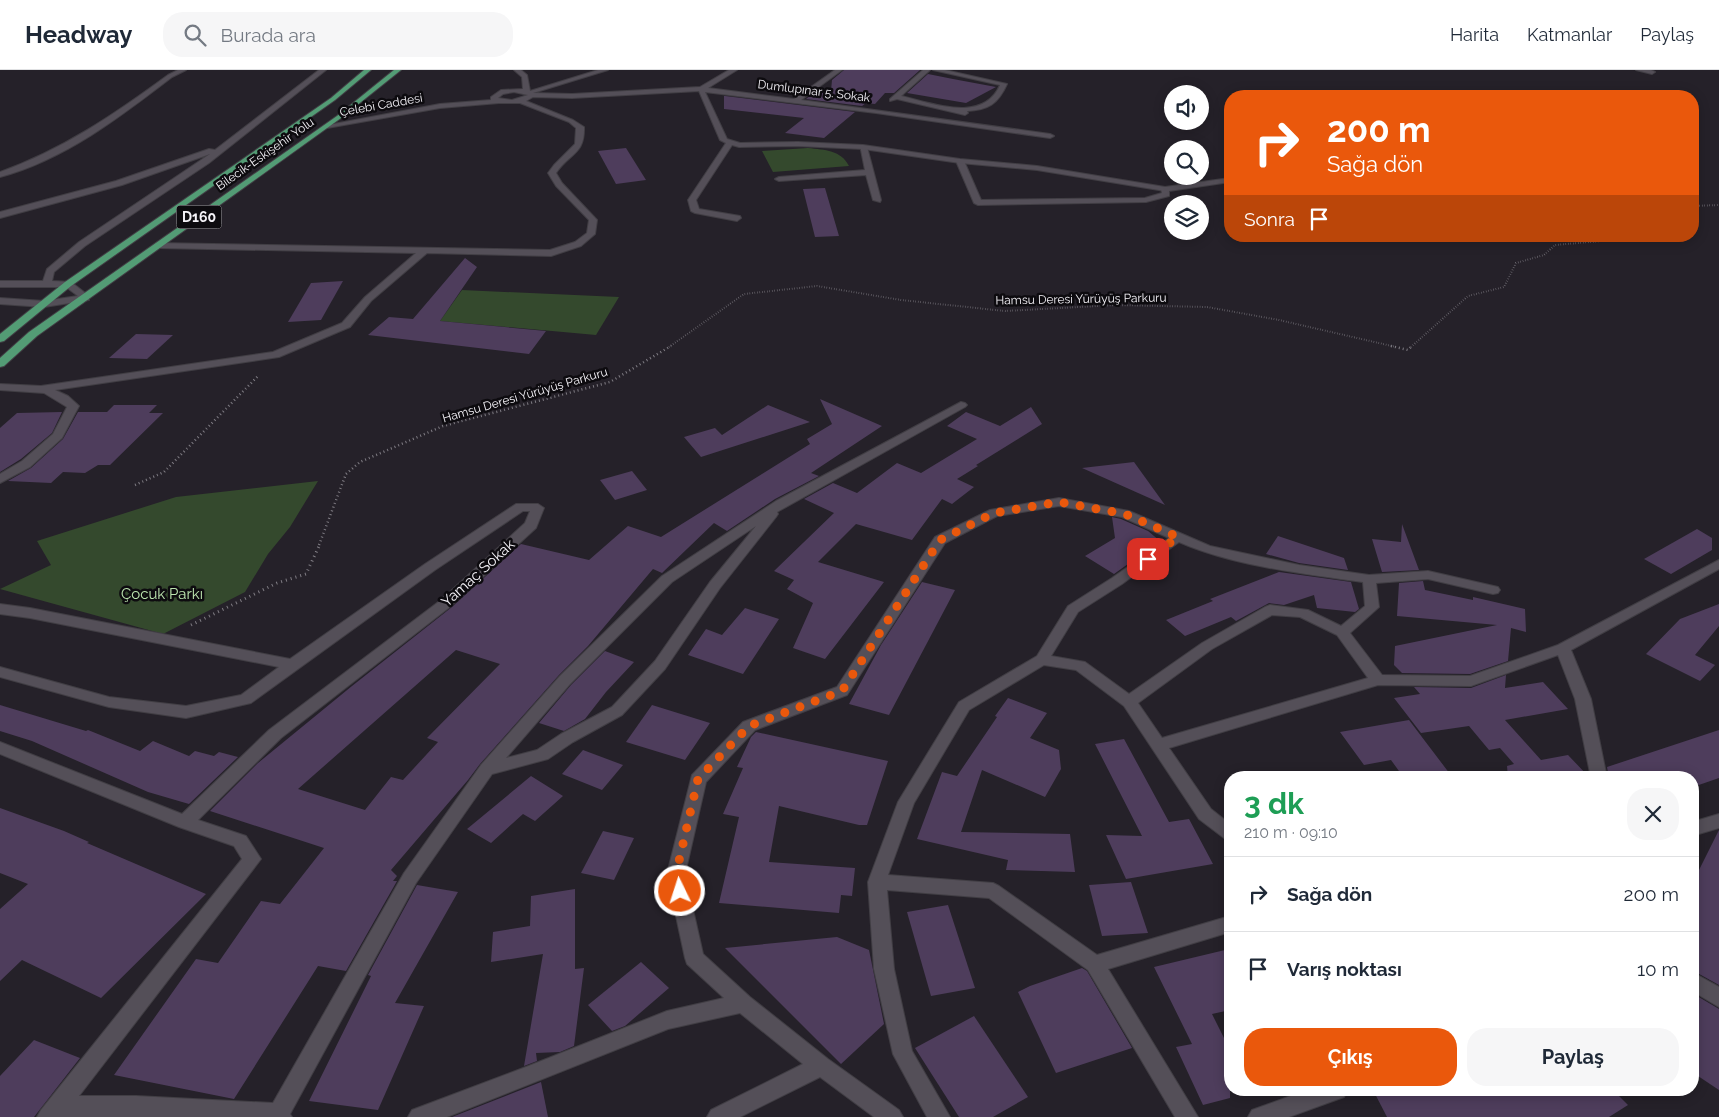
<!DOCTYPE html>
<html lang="tr">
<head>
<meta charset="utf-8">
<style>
	:root { --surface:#fff; --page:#f6f6f7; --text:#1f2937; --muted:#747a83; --line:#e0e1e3; --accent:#ea580c }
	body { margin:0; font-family:Raleway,sans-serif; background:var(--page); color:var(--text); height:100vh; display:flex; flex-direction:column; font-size:19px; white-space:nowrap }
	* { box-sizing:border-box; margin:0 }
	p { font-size:16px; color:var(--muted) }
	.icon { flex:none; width:28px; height:28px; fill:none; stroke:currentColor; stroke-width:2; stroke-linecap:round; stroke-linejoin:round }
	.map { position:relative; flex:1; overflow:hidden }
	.drawer { position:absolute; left:1224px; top:701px; width:475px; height:325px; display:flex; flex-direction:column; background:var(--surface); border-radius:20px; box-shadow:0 2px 12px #0003 }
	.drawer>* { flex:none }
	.banner { position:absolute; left:1224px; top:20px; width:475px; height:152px; border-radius:20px; box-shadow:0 2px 12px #0003; background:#ea580c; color:#fff; overflow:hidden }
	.controls { position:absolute; left:1164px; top:15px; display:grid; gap:10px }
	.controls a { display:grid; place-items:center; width:45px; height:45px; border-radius:50%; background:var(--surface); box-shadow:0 2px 12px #0003; font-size:25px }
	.pin { position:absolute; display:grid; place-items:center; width:42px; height:42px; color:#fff; margin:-21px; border-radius:10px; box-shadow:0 2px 8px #0006 }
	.me { position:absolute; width:55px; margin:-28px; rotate:356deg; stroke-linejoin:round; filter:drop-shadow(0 0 4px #0008) }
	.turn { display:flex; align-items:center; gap:18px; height:105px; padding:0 20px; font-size:22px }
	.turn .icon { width:65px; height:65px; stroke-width:2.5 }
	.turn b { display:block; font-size:35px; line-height:42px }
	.then { display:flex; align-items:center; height:48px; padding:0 20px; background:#0003; gap:10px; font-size:19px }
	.round { display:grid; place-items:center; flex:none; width:52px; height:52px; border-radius:20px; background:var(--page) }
	.head { display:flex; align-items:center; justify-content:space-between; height:85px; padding:0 20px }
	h1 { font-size:30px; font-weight:700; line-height:38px; color:#1e9e55 }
	.cta { display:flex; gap:10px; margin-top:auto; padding:10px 20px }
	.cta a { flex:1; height:58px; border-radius:20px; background:var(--accent); color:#fff; font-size:20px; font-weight:700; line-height:58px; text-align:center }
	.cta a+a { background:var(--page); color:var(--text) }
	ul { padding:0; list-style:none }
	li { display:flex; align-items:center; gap:15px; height:75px; padding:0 20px; border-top:1px solid var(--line) }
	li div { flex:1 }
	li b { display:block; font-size:19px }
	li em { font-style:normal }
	header { display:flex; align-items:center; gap:30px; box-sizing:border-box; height:70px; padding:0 25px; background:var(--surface); border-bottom:1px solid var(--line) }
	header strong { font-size:24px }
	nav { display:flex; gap:28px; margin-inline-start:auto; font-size:18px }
	.search { width:350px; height:45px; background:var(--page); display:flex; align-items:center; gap:12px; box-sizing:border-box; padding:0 18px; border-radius:20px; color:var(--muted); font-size:19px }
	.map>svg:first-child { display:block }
	.green { fill:#34492d }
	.building { fill:#4e3d5c; fill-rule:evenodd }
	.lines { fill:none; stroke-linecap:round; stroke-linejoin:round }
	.service-casing { stroke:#413e44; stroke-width:2 }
	.minor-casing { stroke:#413e44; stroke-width:2 }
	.primary-casing { stroke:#413e44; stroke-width:2 }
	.path-far2 { stroke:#7f7c83; stroke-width:2; stroke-dasharray:0.5 2; stroke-linecap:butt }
	.path-far1 { stroke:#7f7c83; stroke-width:2.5; stroke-dasharray:1 3; stroke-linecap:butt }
	.path { stroke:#7f7c83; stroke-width:3; stroke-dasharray:1 4; stroke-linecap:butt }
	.service { fill:#544f58; fill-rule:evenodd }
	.minor { fill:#544f58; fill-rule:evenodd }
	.primary { fill:#539c75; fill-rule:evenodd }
	.route { stroke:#ea580c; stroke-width:9; stroke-dasharray:0 16.2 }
	.labels { text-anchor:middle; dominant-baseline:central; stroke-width:5; stroke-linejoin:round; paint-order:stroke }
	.far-street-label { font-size:12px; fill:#f5f3f8; stroke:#0d0b0f }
	.shield { fill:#0d0b0f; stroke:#afadb2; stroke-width:1 }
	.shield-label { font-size:14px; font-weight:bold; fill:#f5f3f8 }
	.street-label { font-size:15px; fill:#f5f3f8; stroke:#0d0b0f }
	.park-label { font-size:15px; fill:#bce5af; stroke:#0d0b0f }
</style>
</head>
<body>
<header>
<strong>Headway</strong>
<div class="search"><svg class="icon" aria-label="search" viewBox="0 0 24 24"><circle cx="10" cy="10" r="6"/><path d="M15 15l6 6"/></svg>Burada ara</div>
<nav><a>Harita</a><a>Katmanlar</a><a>Paylaş</a></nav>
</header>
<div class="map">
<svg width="1719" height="1047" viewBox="0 0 1719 1047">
	<rect width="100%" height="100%" fill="#252129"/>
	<g class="green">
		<path d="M808,78C825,80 841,80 849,96L773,102L762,81Z"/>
		<polygon points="462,220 619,227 596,265 440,251"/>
		<polygon points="318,411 290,457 268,484 245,522 163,564 0,519 51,495 37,471 176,427"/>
	</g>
	<g class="building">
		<polygon points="844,0 920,0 894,23 885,23 875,34 866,33 862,36 806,29 815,22 831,21 832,10"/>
		<polygon points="928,4 953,9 996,17 966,33 907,23"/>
		<polygon points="724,26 725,26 855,42 824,68 785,63 804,48 724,39"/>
		<polygon points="626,78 646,110 616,114 598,81"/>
		<polygon points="825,118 839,166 815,167 803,119"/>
		<polygon points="465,188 477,197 440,251 546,261 529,284 368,265 389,247 413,249"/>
		<polygon points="343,211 321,250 288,252 311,213"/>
		<polygon points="136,264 173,265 147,289 109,288"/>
		<path d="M820,329L882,356L811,403L819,406L775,429L727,461L714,453L662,503L653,499L588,576L559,605L480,694L468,710L391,800L397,806L393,811H397L346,901L318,896L234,1029L114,1005L196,889L218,893L261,831L280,834L324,778L210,741L258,693L352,616L452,537L521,474L589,490L628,456L661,467L810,374L807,369L832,354ZM456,580L500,594L427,668L438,672L403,710L391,707L365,740L298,719Z"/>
		<polygon points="114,335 157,335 149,343 163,343 110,395 98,395 85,403 63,402 51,413 8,411 31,398 63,369 78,342 107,342"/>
		<polygon points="768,335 810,352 701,387 684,367 715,358 722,365"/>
		<polygon points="1031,337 1042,354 976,395 978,396 957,409 974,417 952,434 942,429 912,470 856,454 818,492 884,512 825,589 793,578 813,533 787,519 794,510 774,501 834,443 804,429 833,413 857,423 897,393 921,403 977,369 947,356 966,342 1000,356"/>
		<polygon points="62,342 52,363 21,389 0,402 0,358 17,343"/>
		<polygon points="1134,392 1165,435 1082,398"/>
		<polygon points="632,401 647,420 615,430 600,410"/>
		<polygon points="1112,447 1121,449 1148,461 1160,471 1114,504 1085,486 1115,468"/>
		<polygon points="1402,454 1419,500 1382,502 1372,469 1401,472"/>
		<polygon points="1697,459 1712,468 1712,480 1671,504 1644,489"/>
		<polygon points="1278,466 1344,488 1348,500 1299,493 1266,484"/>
		<polygon points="1279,502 1351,512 1359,539 1355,542 1317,538 1314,525 1284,535 1269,533 1236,551 1231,547 1185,566 1166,550 1213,531 1210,529"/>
		<polygon points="1423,511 1425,520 1473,530 1473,527 1525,539 1526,562 1511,558 1508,591 1470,604 1402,603 1394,595 1395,576 1497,555 1397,546 1399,513"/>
		<polygon points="922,512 955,520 889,645 849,634 881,575"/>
		<polygon points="1719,534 1719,556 1695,585 1715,595 1700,611 1646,584 1680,549"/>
		<polygon points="745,538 779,549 743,604 688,585 706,559 722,565"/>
		<polygon points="605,581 634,592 606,622 585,649 564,661 539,653 571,615"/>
		<polygon points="1506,605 1505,618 1543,612 1568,639 1505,650 1541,690 1568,685 1589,707 1588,703 1589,708 1508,708 1507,696 1514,694 1500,678 1489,680 1469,656 1421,663 1394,628 1420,624 1414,617 1471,618"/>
		<polygon points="1008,628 1047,643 1030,668 1059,680 1061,699 1045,727 982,700 961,762 1070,764 1075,802 1006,800 1008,790 917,769 942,702 957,706 997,647 995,646"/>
		<polygon points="0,635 86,661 88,660 140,681 153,671 189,686 195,681 214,686 219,682 238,687 189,734 148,722 32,671 0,661"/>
		<polygon points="652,635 710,653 685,690 626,672"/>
		<polygon points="1409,650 1453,708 1404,708 1391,690 1364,695 1340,662"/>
		<polygon points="1719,660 1719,708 1693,717 1692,708 1609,708 1607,697"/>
		<polygon points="756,662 888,691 867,755 859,755 779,736 769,792 855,798 852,826 841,825 839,843 719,833 739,747 723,744 743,698 737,697 751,667"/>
		<polygon points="1124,669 1169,752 1189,749 1213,794 1126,809 1106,765 1142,766 1095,674"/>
		<polygon points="583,680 623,695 602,720 562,704"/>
		<polygon points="531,706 563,726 535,751 523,744 491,773 467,759"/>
		<polygon points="0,738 64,761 89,772 87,773 206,824 101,928 22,890 0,911 0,839 28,814 0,803"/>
		<polygon points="1719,760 1719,915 1692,900 1692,797 1699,800"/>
		<polygon points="603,761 634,768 614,810 581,803"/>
		<polygon points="1131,812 1148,863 1102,866 1089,815"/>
		<polygon points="417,815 458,822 395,933 424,936 378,1040 309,1031 371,906 368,905"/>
		<polygon points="575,819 575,899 584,898 574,976 560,982 536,983 537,991 524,996 543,884 491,892 493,862 530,856 531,826"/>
		<polygon points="948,835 975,918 931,926 907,842"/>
		<polygon points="837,867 869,880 884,954 841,994 725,878"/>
		<polygon points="1225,880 1230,890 1230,940 1212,944 1230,980 1230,1028 1203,1035 1176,977 1192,974 1154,897"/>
		<polygon points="641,892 669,918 625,956 612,961 588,935"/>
		<polygon points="1082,898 1087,901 1132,978 1056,1003 1018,922 1030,916"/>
		<polygon points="1692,923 1719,939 1719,1020 1692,1002"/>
		<polygon points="974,946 1028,1027 993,1047 959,1047 915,978"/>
		<polygon points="34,970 80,988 34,1047 0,1047 0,1006"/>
		<polygon points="541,1012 548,1047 452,1047"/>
		<polygon points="1373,1020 1613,1020 1628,1035 1609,1047 1387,1047"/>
	</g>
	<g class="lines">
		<g class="service-casing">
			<g id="service">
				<path d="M178,0H186L172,7C120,47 64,90 0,107V102C62,80 115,44 168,5Z"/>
				<polygon points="319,0 326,0 209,93 85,176 54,202 52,211 71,212 89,226 89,230 44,237 0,234 0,228 44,231 78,226 66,217 0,217 0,211 43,211 47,199 79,172 210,84 122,115 0,148 0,142 116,111 209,79 215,80"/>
				<polygon points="1636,0 1651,0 1655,2 1652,4"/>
				<polygon points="860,75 867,77 881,130 880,132 873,130 866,105 779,111 775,109 779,107 865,100"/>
				<polygon points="957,89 964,91 981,130 1145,128 1162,123 1161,119 1165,117 1230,108 1230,112 1169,121 1169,126 1146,132 978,135 974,133 956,91"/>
			</g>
		</g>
		<g class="minor-casing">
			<g id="minor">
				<path d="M514,0H521L527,5L530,21L598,0H608L533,23L572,24L700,17L729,0H737L708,18L794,29L835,0H842L801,30L1050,64L1054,66L1050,68L876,43L705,22L727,69L740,73L798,72L863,75L960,89L1037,96L1165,117L1169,119L1165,121L1037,100L960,93L863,79L798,76L739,77L732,75L696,130L699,139L740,146L741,148L737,151L695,143L691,141L688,130L726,73L720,70L699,21L572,28L533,27L526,31L573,50L584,57C585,85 569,83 556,103L562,113L597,150L595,164L581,176L551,186L427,183L371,231L350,257L279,287L55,320L68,326L79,336L62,368L30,397L0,413V404L22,391L53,364L67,337L44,323L0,320V314L41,316L273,282L342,253L365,227L416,183L159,178L155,175L156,173L550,180L575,172L587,163L589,150L556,116L548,103L554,95L575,74L576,58L569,52L520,33H499L440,38L327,58L323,56L440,34L491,30V27L501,20L523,19L522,7ZM514,22L528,25L512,30L498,28L503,24Z"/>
				<path d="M923,0H930L901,26C932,33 983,54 1000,15L933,0H945L1007,14C998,34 988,40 967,41L968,43L965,45L897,29L890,31V29Z"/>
				<path d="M961,332L965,333L967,335L965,337L777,442L778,444L776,447L720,518L665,599L622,645L573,672L548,689L492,704L416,813L290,1044L292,1047H37L41,1040L242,789L234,776L179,757L0,684V672L182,744L269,660L441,530L525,453L530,441H523L435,500L251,633L186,648L109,637L0,607V597L109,627L186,636L241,625L279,597L30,548L0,544V534L30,538L290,589L425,494L516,434H538L544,438L536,458L451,536L281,668L198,750L246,766L261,789L79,1026H136L273,1033L404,803L481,695L560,606L662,506L776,431ZM756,456L710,512L655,591L612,637L561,664L537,680L506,688L570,614L672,512Z"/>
				<path d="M1059,428L1129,441L1210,476L1299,495L1369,505L1428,501L1498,517L1500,520L1498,523L1493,524L1428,509L1376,513L1379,537L1350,563L1382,605L1470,606L1558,575L1719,490V499L1571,580L1591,629L1607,708H1591L1575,629L1558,585L1471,616L1378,615L1169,678L1211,739L1230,754V770L1224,768L1199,749L1124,636L1076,600L1044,595L969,640L914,733L888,805L993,813L999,816L1097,885L1230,846V862L1108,899L1198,1047H1175L1088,900L989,828L887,820L894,899L912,981L950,1047H927L893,984L874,899L868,812L898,732L959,632L1037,586L1068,536L1112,508L1169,468L1122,447L1059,436L997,446L945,473L847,625L755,660L706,712L685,804L703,884L750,927L828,989L899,1040L903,1047H874L820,1007L740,1047H707L711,1040L803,994L740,943L668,959L447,1047H408L412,1040L526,997L667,941L724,928L687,894L685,888L667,804L692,705L743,652L837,617L935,467L990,440ZM1179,472C1234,496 1304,504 1363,512L1365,536L1341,556L1308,540L1270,535L1265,537L1202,573L1129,624L1085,592L1051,586L1078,542L1122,514ZM1272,545L1300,547L1337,565L1368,608L1162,668L1138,633L1212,579Z"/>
				<polygon points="1719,744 1719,758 1692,766 1692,752"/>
				<polygon points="1692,902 1719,917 1719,937 1692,921"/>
				<polygon points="1307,1020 1347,1020 1344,1027 1289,1047 1248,1047 1252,1040"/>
			</g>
		</g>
		<g class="primary-casing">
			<g id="primary">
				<polygon points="364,0 371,0 335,30 71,216 4,271 0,272 0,264 65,212 331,28"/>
				<polygon points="394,0 401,0 341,48 37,266 4,296 0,297 0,288 29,262 337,46"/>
			</g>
		</g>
		<g class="path-far2">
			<polyline points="1692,136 1719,135"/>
			<polyline points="669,277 744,224 817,216 901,230 1005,241 1116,235 1207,237 1279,250 1396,277"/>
			<polyline points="1411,277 1468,226 1504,217 1516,193 1544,185 1555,175 1601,171 1616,166"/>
		</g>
		<g class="path-far1">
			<polyline points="1391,276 1408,280 1412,276"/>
			<polyline points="135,415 164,402 259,305"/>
			<polyline points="319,475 346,404 360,392 443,356 610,312 671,276"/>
		</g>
		<polyline class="path" points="191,555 277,513 306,504 320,474"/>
		<use href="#service" class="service"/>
		<use href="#minor" class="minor"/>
		<use href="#primary" class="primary"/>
	</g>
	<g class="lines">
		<polyline class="route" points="680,821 676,804 698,709 749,656 842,621 940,470 994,443 1059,432 1125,444 1178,467 1148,489"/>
	</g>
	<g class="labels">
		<g class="far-street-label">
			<text transform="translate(814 21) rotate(7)">Dumlupınar 5. Sokak</text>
			<text transform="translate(381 35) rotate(-10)">Çelebi Caddesi</text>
			<text transform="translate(265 84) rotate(-35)">Bilecik-Eskişehir Yolu</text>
			<text transform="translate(1081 229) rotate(-1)">Hamsu Deresi Yürüyüş Parkuru</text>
			<text transform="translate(525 325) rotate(-16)">Hamsu Deresi Yürüyüş Parkuru</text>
		</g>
		<rect class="shield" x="176.5" y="135.5" width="45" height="23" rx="4"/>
		<g class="shield-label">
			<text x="199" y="147">D160</text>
		</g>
		<g class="street-label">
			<text transform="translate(478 503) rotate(-42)">Yamaç Sokak</text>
		</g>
		<g class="park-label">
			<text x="162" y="524">Çocuk Parkı</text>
		</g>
	</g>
</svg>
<div class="controls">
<a><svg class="icon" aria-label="sound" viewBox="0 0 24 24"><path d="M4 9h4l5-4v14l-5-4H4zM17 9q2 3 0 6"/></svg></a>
<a><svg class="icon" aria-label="search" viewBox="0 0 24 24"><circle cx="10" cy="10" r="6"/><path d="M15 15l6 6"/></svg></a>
<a><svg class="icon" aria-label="layers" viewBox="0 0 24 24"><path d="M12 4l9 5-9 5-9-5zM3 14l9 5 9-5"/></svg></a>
</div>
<div class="pin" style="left:1148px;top:489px;background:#d93025"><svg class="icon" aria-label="arrive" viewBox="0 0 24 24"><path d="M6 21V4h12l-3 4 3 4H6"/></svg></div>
<svg class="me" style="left:680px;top:821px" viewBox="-20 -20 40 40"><circle r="17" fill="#ea580c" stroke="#fff" stroke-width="3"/><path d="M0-11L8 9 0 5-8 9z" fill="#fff"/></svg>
<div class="banner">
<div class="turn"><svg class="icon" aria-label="right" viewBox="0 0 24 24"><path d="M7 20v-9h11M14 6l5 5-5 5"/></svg><div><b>200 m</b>Sağa dön</div></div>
<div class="then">Sonra<svg class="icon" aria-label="arrive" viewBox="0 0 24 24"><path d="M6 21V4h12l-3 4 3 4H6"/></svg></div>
</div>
<section class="drawer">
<div class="head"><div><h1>3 dk</h1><p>210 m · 09:10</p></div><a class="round"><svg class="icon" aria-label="close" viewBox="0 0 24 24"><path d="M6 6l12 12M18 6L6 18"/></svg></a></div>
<ul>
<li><svg class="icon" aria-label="right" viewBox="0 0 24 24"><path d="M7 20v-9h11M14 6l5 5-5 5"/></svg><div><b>Sağa dön</b></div><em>200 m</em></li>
<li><svg class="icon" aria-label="arrive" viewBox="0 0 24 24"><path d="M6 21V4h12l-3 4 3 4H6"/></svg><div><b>Varış noktası</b></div><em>10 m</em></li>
</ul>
<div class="cta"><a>Çıkış</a><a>Paylaş</a></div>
</section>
</div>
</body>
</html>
